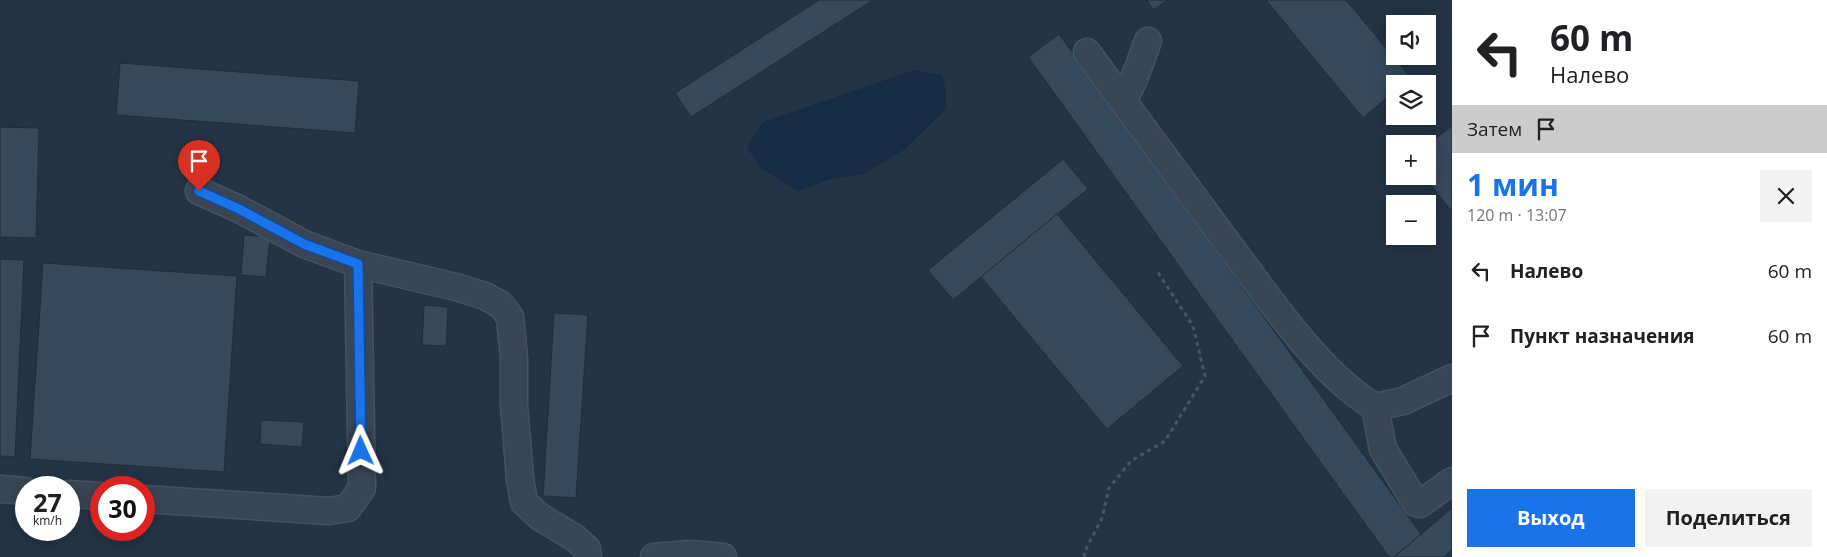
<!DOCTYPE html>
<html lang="ru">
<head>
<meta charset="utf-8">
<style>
	:root { --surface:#fff; --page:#f2f2f2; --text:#202124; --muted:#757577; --accent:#1a73e8 }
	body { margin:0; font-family:"Open Sans",sans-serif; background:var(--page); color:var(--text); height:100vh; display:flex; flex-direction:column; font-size:19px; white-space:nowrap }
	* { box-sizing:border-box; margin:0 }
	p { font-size:16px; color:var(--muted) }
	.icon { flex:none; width:28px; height:28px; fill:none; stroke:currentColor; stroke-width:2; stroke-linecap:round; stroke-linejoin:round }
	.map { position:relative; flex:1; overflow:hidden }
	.sheet { display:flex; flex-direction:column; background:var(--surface); width:375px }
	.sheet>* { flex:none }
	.hud { background:#fff; color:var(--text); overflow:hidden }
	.buttons { position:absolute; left:1386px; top:15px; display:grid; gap:10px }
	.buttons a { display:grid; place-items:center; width:50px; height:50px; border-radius:0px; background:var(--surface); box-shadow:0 2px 12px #0003; font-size:25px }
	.speed { position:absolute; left:15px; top:476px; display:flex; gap:10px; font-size:25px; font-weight:700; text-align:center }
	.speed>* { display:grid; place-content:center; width:65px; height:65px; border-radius:50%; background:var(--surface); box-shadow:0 2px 12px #0003; line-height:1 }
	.speed small { font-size:12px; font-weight:400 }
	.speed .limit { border:8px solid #d22; background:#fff; color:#111 }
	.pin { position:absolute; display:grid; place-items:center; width:42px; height:42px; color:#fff; margin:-51px -21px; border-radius:50% 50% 50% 0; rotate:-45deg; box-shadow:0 0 5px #0007 }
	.pin .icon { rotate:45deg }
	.me { position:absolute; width:55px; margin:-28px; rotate:359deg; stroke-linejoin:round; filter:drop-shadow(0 0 4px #0008) }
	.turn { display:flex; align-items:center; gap:18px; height:105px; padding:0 15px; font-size:22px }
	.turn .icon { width:65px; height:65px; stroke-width:2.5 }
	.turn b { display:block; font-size:35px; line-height:42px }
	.then { display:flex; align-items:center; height:48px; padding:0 15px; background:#0003; gap:10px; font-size:19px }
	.round { display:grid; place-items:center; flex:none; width:52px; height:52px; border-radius:0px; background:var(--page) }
	.overview { display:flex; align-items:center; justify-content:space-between; height:85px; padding:0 15px }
	h1 { font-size:30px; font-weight:700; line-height:38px; color:var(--accent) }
	.action { display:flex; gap:10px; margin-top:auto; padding:10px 15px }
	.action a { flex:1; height:58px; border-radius:0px; background:var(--accent); color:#fff; font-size:20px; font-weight:700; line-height:58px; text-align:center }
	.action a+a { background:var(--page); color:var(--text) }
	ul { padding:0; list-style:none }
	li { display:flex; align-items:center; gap:15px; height:65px; padding:0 15px }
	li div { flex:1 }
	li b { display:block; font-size:19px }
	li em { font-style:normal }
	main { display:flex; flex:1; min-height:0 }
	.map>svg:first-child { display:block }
	.water { fill:#162b44 }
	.building { fill:#36485b; stroke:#202c3b }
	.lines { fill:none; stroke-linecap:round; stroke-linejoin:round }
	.minor-casing { stroke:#465160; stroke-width:29 }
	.path { stroke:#405c5d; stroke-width:3; stroke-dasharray:4 4; stroke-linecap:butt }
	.minor { stroke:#394554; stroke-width:26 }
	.route-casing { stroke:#114b97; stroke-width:12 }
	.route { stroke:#1a73e8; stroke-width:9 }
</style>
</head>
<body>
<main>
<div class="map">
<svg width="1452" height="557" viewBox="0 0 1452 557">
	<rect width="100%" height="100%" fill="#243444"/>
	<polygon class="water" points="914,70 942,75 946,91 946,109 905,149 864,174 828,180 798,191 760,168 747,147 763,122"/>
	<g class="building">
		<polygon points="819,0 873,0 691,117 675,93"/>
		<polygon points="1147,0 1168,0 1153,10"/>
		<polygon points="1266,0 1346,0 1411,78 1404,84 1395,84 1395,91 1363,118"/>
		<polygon points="1059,34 1421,534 1394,557 1389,557 1028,57"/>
		<polygon points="120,63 359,81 355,133 116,115"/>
		<polygon points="1452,126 1452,212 1424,176 1428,176 1428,144"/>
		<polygon points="0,127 39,128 36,238 0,237"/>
		<polygon points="1063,159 1088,189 953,300 928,270"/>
		<polygon points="1057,214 1183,366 1107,429 981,277"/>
		<polygon points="244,235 270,237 266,277 241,275"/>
		<polygon points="0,259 24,260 15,457 0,456"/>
		<polygon points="43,263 237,276 224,472 30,459"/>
		<polygon points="424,305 448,307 446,346 422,345"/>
		<polygon points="554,313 588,315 576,498 543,496"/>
		<polygon points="261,420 304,422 302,447 260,444"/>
		<polygon points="1452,508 1452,550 1444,557 1394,557"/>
	</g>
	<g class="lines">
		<g class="minor-casing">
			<g id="minor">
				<path d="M1087,52C1134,116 1182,181 1229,245C1270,299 1317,372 1375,407L1403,401L1452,378"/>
				<polyline points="1123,102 1134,79 1148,41"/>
				<polyline points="199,191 239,209 304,244 358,264 456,287 485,296 501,305 510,317 514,358 514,404 520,479 524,502 540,517 575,538 587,549 588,557"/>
				<polyline points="1375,407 1383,449 1416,503 1420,504 1452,481"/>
				<polyline points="0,489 26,491"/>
				<polyline points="69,494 101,496"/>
				<polyline points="144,499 329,511 348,508 362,488 358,264"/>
				<polyline points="654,557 690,554 723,557"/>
			</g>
		</g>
		<polyline class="path" points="1085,557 1084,553 1102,518 1109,488 1131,461 1165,441 1205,376 1193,326 1157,271"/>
		<use href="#minor" class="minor"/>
	</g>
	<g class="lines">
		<g class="route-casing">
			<polyline id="route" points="199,191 239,209 304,244 358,264 361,451"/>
		</g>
		<use href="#route" class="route"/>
	</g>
</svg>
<div class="buttons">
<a><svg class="icon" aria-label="sound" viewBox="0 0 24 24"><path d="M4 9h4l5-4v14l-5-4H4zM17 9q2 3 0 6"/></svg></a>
<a><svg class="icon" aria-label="layers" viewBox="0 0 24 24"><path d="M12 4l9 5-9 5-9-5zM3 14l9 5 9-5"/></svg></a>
<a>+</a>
<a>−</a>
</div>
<div class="speed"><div>27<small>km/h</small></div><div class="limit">30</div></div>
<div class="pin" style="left:199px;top:191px;background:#d93025"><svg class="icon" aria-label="arrive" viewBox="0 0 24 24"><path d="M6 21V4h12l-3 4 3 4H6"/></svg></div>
<svg class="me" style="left:361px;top:451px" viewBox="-20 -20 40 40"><path d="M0-17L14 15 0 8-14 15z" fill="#1a73e8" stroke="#fff" stroke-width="4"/></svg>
</div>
<section class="sheet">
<div class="hud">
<div class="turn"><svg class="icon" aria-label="left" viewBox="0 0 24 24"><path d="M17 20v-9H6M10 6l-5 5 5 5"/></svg><div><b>60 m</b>Налево</div></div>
<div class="then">Затем<svg class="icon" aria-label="arrive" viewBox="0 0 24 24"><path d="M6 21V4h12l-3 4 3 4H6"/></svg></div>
</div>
<div class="overview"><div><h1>1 мин</h1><p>120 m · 13:07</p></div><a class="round"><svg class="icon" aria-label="close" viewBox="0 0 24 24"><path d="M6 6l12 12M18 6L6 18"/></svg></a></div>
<ul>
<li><svg class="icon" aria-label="left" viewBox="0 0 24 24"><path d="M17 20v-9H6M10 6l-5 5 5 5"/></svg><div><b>Налево</b></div><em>60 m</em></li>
<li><svg class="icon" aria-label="arrive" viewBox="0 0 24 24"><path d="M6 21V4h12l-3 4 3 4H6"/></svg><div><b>Пункт назначения</b></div><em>60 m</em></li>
</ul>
<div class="action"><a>Выход</a><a>Поделиться</a></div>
</section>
</main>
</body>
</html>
